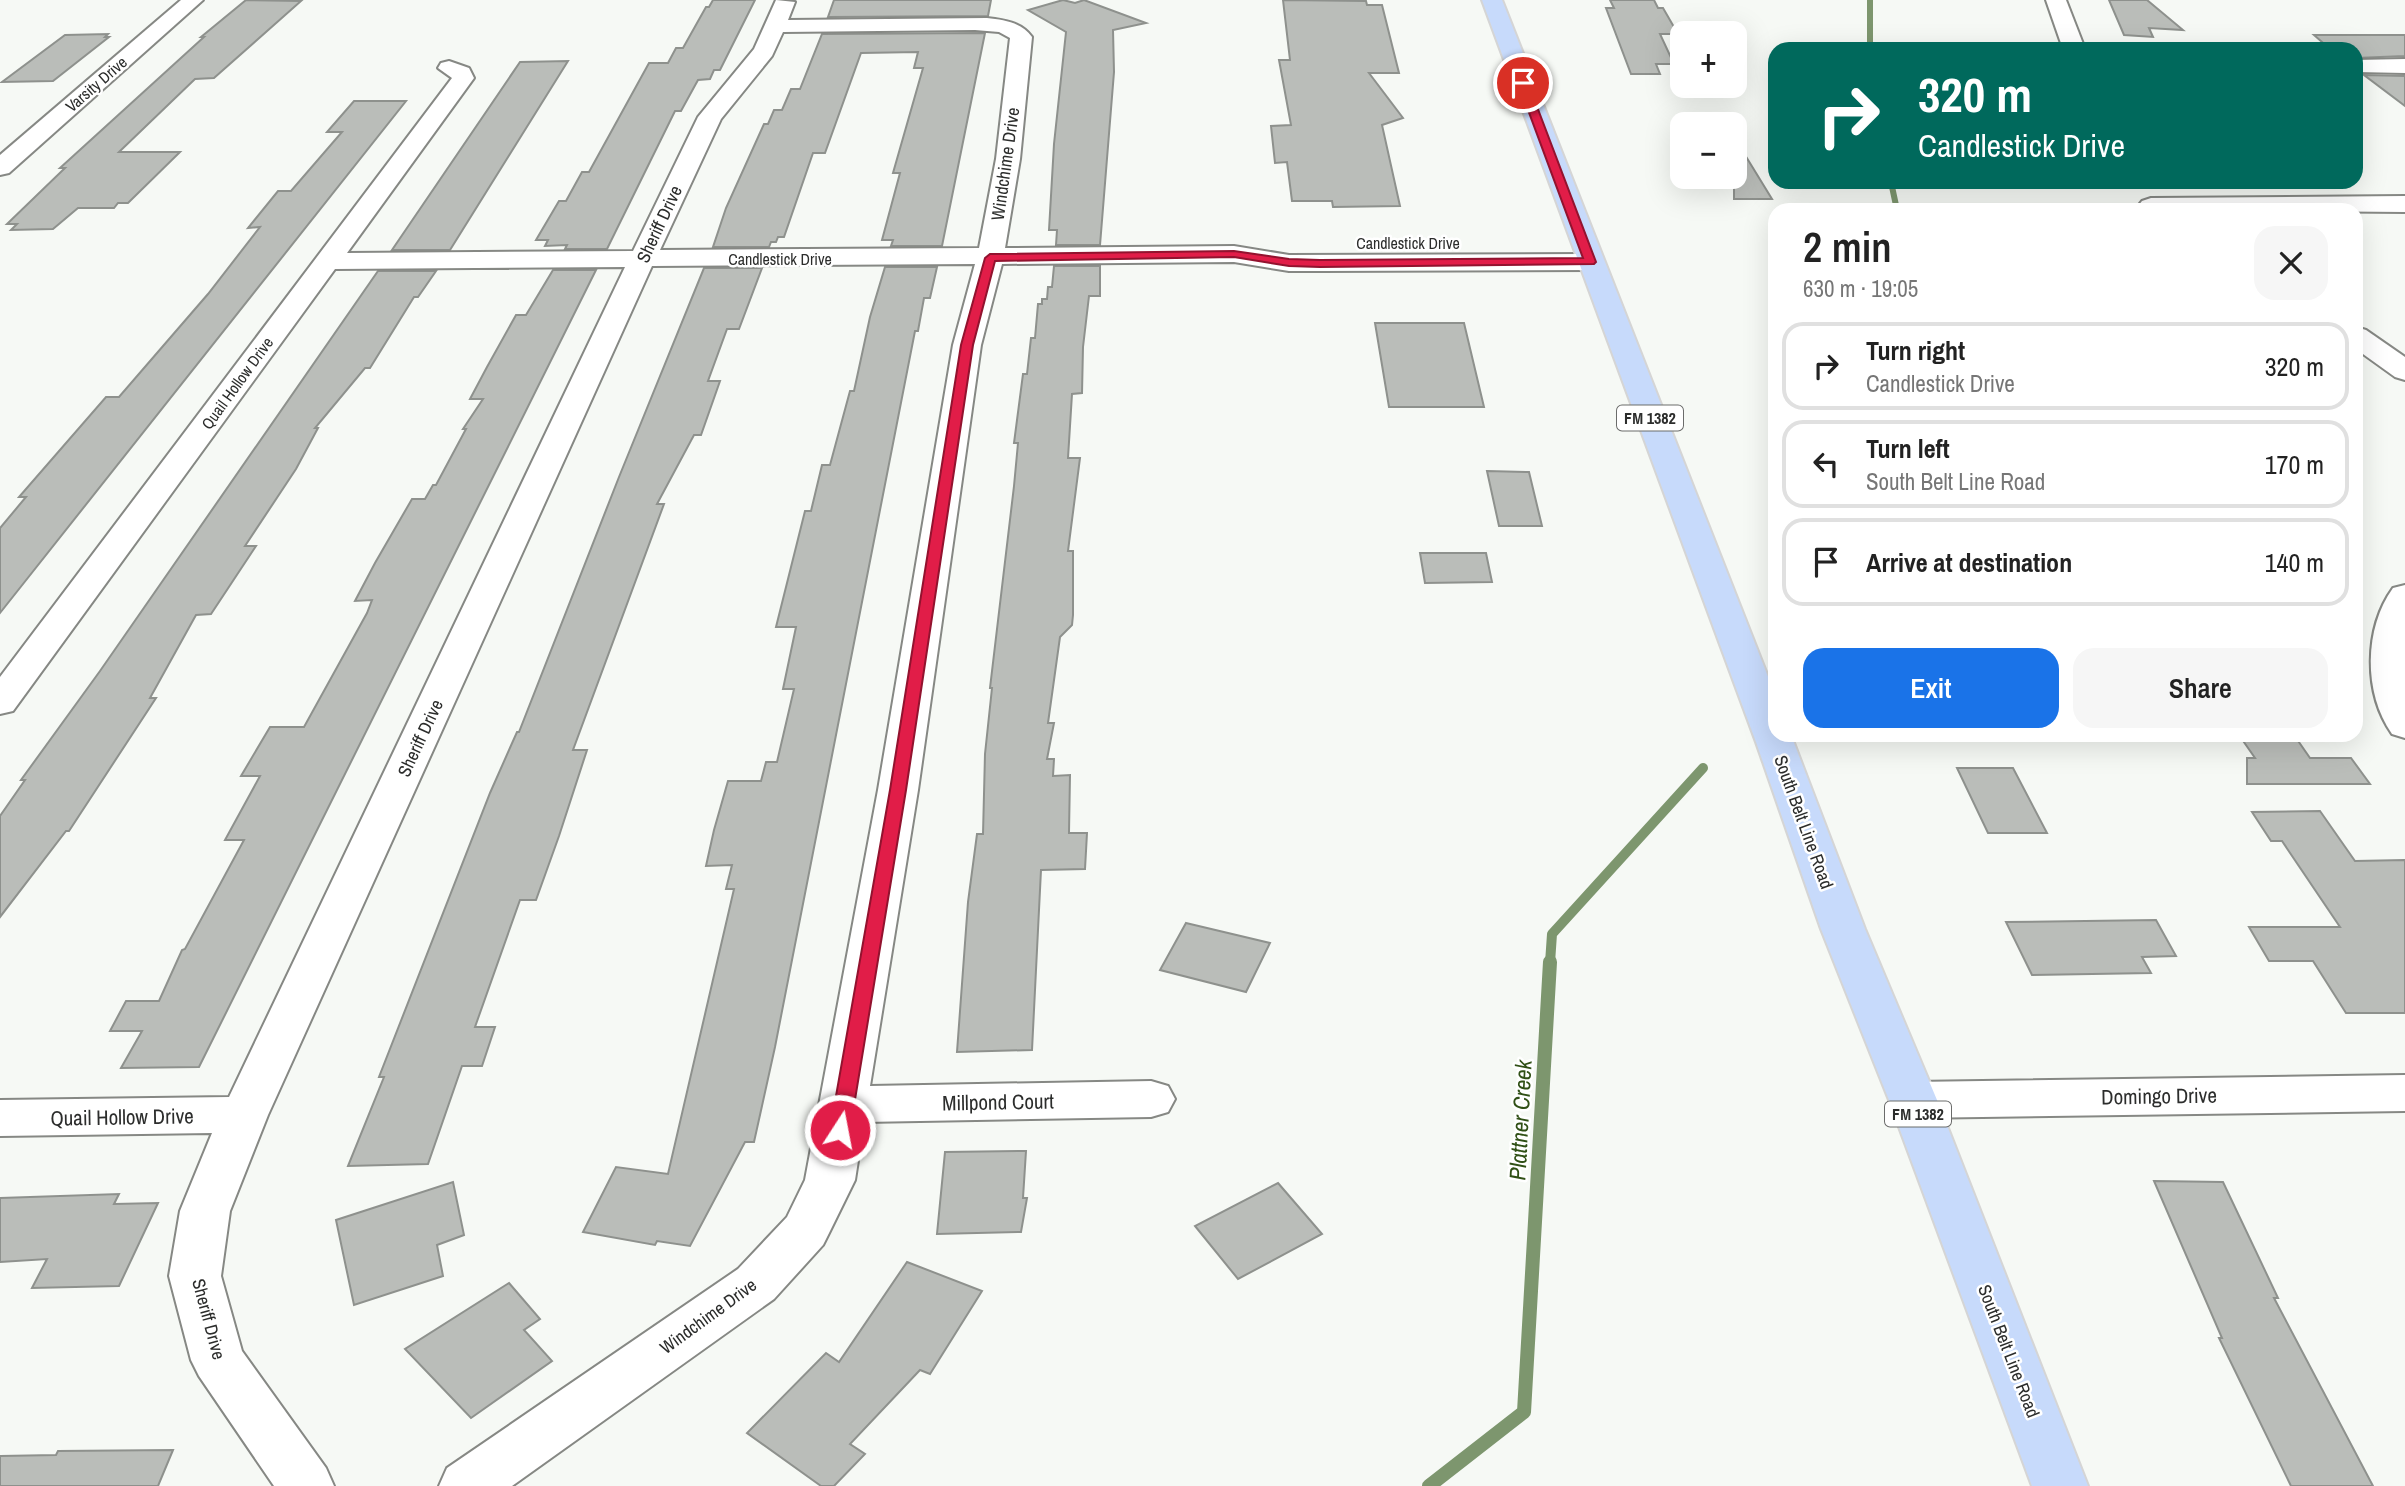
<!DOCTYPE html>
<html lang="en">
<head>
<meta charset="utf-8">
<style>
	:root { --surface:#fff; --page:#f6f6f6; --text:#222; --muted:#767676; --line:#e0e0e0; --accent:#1a73e8 }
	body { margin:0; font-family:"Archivo Narrow",sans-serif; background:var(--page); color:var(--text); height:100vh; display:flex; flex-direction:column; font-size:26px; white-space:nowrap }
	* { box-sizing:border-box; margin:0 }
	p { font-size:23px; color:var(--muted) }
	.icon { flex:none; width:38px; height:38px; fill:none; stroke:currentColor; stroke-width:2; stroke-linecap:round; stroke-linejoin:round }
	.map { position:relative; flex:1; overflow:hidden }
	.sheet { position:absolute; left:1768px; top:203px; width:595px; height:539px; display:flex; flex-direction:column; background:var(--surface); border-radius:21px; box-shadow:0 7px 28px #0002 }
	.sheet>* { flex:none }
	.banner { position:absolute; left:1768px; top:42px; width:595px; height:147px; border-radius:21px; box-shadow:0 7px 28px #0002; background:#00695c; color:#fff; overflow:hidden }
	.buttons { position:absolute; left:1670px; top:21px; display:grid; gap:14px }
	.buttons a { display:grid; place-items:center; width:77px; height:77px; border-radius:14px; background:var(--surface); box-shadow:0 7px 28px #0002; font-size:35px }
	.pin { position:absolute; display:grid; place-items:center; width:60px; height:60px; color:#fff; margin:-30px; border:4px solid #fff; border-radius:50%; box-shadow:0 2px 7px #0007 }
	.me { position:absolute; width:77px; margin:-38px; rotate:11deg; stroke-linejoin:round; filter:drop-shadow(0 0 5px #0008) }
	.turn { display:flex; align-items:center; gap:24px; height:147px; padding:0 35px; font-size:32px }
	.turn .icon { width:91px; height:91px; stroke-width:2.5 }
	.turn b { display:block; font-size:49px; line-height:60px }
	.round { display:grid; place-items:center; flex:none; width:74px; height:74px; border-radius:21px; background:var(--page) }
	.summary { display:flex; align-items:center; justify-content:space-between; height:119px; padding:0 35px }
	h1 { font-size:42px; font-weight:600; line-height:52px }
	.action { display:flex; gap:14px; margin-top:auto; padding:14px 35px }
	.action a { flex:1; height:80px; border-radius:21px; background:var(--accent); color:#fff; font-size:28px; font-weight:600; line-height:80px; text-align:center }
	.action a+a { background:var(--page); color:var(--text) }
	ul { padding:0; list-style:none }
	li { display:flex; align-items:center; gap:21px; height:88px; margin:0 14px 10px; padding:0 21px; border:4px solid var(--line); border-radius:21px }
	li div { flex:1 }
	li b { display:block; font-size:26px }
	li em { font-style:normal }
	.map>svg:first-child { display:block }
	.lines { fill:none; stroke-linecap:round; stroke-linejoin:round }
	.stream-far2 { stroke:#7d966e; stroke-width:6 }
	.stream-far1 { stroke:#7d966e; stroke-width:10 }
	.stream { stroke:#7d966e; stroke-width:14 }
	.building { fill:#babdb9; stroke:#8e918d; stroke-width:2 }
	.minor-casing { stroke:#868884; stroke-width:4 }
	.major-casing { stroke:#d5d5d5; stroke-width:4 }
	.minor { fill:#fff; fill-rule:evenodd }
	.major { fill:#c7dafb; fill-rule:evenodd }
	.route { fill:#e11d48; stroke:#92132f; stroke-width:2 }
	.labels { text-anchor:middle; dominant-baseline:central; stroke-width:5; stroke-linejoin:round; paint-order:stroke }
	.far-street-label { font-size:16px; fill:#2c2d2c; stroke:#fff }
	.shield { fill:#fff; stroke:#6b6c6b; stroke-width:2 }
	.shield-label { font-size:16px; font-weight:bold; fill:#2c2d2c }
	.street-label { font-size:18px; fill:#2c2d2c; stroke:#fff }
	.near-street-label { font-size:21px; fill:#2c2d2c; stroke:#fff }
	.near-water-label { font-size:23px; font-style:italic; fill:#305016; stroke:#fff }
</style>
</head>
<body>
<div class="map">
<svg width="2405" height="1486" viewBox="0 0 2405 1486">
	<rect width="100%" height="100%" fill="#f6f9f5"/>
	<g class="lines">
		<g class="stream-far2">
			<polyline points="1870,0 1870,49"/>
			<polyline points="1891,182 1897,210"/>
		</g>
		<polyline class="stream-far1" points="1550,963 1552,934 1703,768"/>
		<polyline class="stream" points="1429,1486 1524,1412 1550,962"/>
	</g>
	<g class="building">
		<polygon points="246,0 301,1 214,78 195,79 119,152 180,152 128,203 118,203 114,208 78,208 53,229 11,230 17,224 7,224 65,168 60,168 204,37 201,37"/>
		<polygon points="713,0 755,0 720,70 714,70 710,79 698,80 681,111 675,111 607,249 565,249 567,245 545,246 548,240 536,240 559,201 566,201 582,172 589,172 649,63 668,63 676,48 683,48 706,7 709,7"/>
		<polygon points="834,0 991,0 988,16 828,17"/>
		<polygon points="1063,0 1075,3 1084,0 1146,23 1113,30 1114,72 1100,245 1056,245 1057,230 1049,230 1054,144 1066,32 1028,10"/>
		<polygon points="1283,0 1366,1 1367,5 1382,5 1399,73 1369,73 1403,118 1382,125 1400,206 1333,207 1332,201 1292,201 1287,162 1275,163 1271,126 1291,125 1279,60 1290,60"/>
		<polygon points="1610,0 1654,0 1658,8 1663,8 1678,34 1660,34 1674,64 1656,64 1660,74 1631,74 1606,8 1614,8"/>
		<polygon points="2109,0 2147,0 2183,30 2149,28 2153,37 2124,35"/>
		<polygon points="985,33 942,246 891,246 893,240 882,240 900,173 893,173 923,68 914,68 918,52 861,53 825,153 813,153 784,237 778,237 776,242 771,242 769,247 713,247 726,208 764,124 768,124 774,110 782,110 791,89 800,89 822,34"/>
		<polygon points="108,34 105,37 109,37 53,81 2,82 65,35"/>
		<polygon points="2314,35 2405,35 2405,56 2356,58 2356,49 2330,49"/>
		<polygon points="568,61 450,250 392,250 520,62"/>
		<polygon points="2364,75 2405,76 2405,106"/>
		<polygon points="354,101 406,101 0,613 0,528 26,497 19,497 106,397 119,397 208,294 260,227 248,228 278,191 291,191 342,132 327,132"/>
		<polygon points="1734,137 1772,199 1734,199"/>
		<polygon points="1054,266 1100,266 1100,296 1089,296 1083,347 1082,393 1072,394 1068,458 1080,458 1068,551 1073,551 1073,615 1072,625 1060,637 1048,723 1054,723 1047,759 1054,759 1053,776 1070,775 1069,833 1087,833 1085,869 1041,870 1032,1050 957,1052 968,902 977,834 983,834 985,754 992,688 990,688 1014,486 1018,443 1014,443 1023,374 1027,374 1031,338 1035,338 1038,304 1042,304 1042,299 1047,299 1048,287 1052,287"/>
		<polygon points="885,267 937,267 930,298 924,298 918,331 915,331 775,1047 754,1142 745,1142 690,1246 657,1241 655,1245 583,1232 616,1167 668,1174 734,889 726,889 732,865 706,866 714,830 728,781 761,781 766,762 777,762 794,689 783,689 796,627 776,627 805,511 811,511 822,465 830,465 850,391 854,391 870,317"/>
		<polygon points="704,268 762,268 739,329 727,329 708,381 720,381 701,435 694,435 657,504 664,504 573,750 587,750 559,836 536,900 520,900 475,1027 495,1027 482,1066 462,1066 428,1164 348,1166 384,1077 379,1077 490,793 517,732 519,732 619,477"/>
		<polygon points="553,270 596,270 199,1067 121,1068 142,1031 110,1031 126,1001 159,1001 182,950 185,949 244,840 225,840 260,776 241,776 270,727 304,727 367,613 372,600 355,601 375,563 412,499 425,499 433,485 436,485 466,429 463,429 483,399 470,399 487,367 516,315 526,315"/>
		<polygon points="378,271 436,271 418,297 414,297 370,368 365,368 315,428 318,428 296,469 245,546 256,546 211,614 196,615 150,698 156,698 69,831 66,831 0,917 0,816 25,780 21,780 100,671"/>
		<polygon points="1375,323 1464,323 1484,407 1389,407"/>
		<polygon points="1487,471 1529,472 1542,526 1499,526"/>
		<polygon points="1420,553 1486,553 1492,582 1425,583"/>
		<polygon points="2239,735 2294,735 2310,758 2351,758 2370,784 2247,784 2247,758 2255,758"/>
		<polygon points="1957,768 2013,768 2047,833 1988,833"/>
		<polygon points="2320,811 2355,861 2405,860 2405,1013 2346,1013 2313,961 2269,961 2249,927 2340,927 2282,841 2271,841 2252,812"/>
		<polygon points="2156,920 2176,956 2142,957 2151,973 2032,975 2006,922"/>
		<polygon points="1186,923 1270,943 1246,992 1160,970"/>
		<polygon points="1026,1151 1023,1198 1027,1198 1021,1232 937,1234 945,1152"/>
		<polygon points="2154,1181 2223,1182 2278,1298 2274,1298 2373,1486 2291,1486 2219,1338 2222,1338"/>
		<polygon points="453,1182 464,1235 437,1245 443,1276 354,1305 336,1220"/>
		<polygon points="1278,1183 1322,1234 1238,1279 1195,1226"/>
		<polygon points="119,1194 114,1204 158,1203 119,1286 32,1288 47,1259 0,1262 0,1198"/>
		<polygon points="907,1262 982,1291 930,1374 920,1370 850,1444 865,1454 834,1486 821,1486 747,1433 826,1353 839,1362"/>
		<polygon points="509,1283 540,1319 524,1330 552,1361 471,1418 405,1349"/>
		<polygon points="173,1450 158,1486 0,1486 0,1456 56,1455 58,1451"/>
	</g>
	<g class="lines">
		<g class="minor-casing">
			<g id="minor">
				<polygon points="181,0 203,0 9,173 0,175 0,155"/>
				<path d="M776,0L795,2L788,20L987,18C1004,20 1021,22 1032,37L1020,159L1005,248L1234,246L1289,255L1590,254L1599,256L1603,262L1599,268L1590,270L1320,271H1289L1234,262L1002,264L981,345L918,790L870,1086L1151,1081L1168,1086L1175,1099L1168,1112L1151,1117L864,1122L855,1180L830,1231L823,1245L774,1299L512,1486H439L447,1468L738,1269L787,1217L805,1180L878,790L953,345L975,264L652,266L268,1115L230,1211L221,1276L242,1351L326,1468L334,1486H274L199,1376L191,1360L169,1276L180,1211L212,1133L0,1136V1100L229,1097L625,267L335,269L13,711L0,714V677L452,78L438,68L441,63L449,61L469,68L474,78L347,253L633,251L698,117L754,49ZM975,30L999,32L1010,38L996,159L979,248L660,250L721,119L772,56L783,32Z"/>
				<polygon points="2046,0 2066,0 2085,49 2063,49"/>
				<polygon points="2405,59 2405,73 2356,72 2356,60"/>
				<polygon points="2405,196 2405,212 2141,210 2138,206 2142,201 2151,198"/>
				<polygon points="2356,327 2366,330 2405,357 2405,380 2395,377 2356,349"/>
				<path d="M2405,585V738L2392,734C2363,693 2364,628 2393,588Z"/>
				<polygon points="2405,1075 2405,1111 1913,1118 1896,1113 1889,1100 1896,1087 1913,1082"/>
			</g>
		</g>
		<g class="major-casing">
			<polygon id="major" points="1482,0 1502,0 1774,692 1774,735 1791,735 1865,929 1937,1100 2088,1486 2032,1486 1889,1100 1821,929 1756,742"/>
		</g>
		<use href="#minor" class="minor"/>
		<use href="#major" class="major"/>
	</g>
	<polygon class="route" points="1523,81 1528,83 1596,262 1594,264 1320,267 1289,266 1234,257 995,261 973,345 906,790 850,1130 847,1135 840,1137 833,1135 830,1130 890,790 961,345 985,258 990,254 1234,251 1289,259 1320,260 1583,258 1518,83"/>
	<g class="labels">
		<g class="far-street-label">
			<text transform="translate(96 84) rotate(-41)">Varsity Drive</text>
			<text x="1408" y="243">Candlestick Drive</text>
			<text x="780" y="259">Candlestick Drive</text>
			<text transform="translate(237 383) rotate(-54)">Quail Hollow Drive</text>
		</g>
		<g class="shield">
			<rect x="1617" y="405.5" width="66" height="25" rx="5"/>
			<rect x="1885" y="1101.5" width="66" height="25" rx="5"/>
		</g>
		<g class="shield-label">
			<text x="1650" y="418">FM 1382</text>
			<text x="1918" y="1114">FM 1382</text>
		</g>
		<g class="street-label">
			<text transform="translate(1005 164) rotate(-82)">Windchime Drive</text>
			<text transform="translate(659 224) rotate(-65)">Sheriff Drive</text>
			<text transform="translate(420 738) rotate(-65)">Sheriff Drive</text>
			<text transform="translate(1804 822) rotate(70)">South Belt Line Road</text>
			<text transform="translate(708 1316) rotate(-36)">Windchime Drive</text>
			<text transform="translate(209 1319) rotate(75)">Sheriff Drive</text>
			<text transform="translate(2009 1351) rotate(69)">South Belt Line Road</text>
		</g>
		<g class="near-street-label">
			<text transform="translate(2159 1096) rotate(-1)">Domingo Drive</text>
			<text transform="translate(998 1102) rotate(-1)">Millpond Court</text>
			<text transform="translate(122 1117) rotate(-1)">Quail Hollow Drive</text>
		</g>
		<g class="near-water-label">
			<text transform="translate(1520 1120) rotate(-87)">Plattner Creek</text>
		</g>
	</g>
</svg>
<div class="buttons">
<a>+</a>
<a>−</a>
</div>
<div class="pin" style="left:1523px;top:83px;background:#d93025"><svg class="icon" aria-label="arrive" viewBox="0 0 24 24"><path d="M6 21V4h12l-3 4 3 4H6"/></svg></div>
<svg class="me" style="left:840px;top:1130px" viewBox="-20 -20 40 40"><circle r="17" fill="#e11d48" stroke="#fff" stroke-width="3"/><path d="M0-11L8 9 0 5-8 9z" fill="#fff"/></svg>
<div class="banner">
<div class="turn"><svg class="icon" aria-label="right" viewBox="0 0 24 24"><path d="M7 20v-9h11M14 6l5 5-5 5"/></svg><div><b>320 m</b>Candlestick Drive</div></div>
</div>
<section class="sheet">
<div class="summary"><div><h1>2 min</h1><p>630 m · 19:05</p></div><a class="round"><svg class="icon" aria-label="close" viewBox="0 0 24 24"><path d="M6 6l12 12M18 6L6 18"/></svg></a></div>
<ul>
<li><svg class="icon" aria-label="right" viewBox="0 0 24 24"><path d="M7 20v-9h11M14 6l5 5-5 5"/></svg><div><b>Turn right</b><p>Candlestick Drive</p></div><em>320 m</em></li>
<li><svg class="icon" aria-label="left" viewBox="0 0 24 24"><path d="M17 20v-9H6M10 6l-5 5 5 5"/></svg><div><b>Turn left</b><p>South Belt Line Road</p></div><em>170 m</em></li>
<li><svg class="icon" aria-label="arrive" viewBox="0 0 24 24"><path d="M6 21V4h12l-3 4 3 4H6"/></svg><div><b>Arrive at destination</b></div><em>140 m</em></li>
</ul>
<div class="action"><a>Exit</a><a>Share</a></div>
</section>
</div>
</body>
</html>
